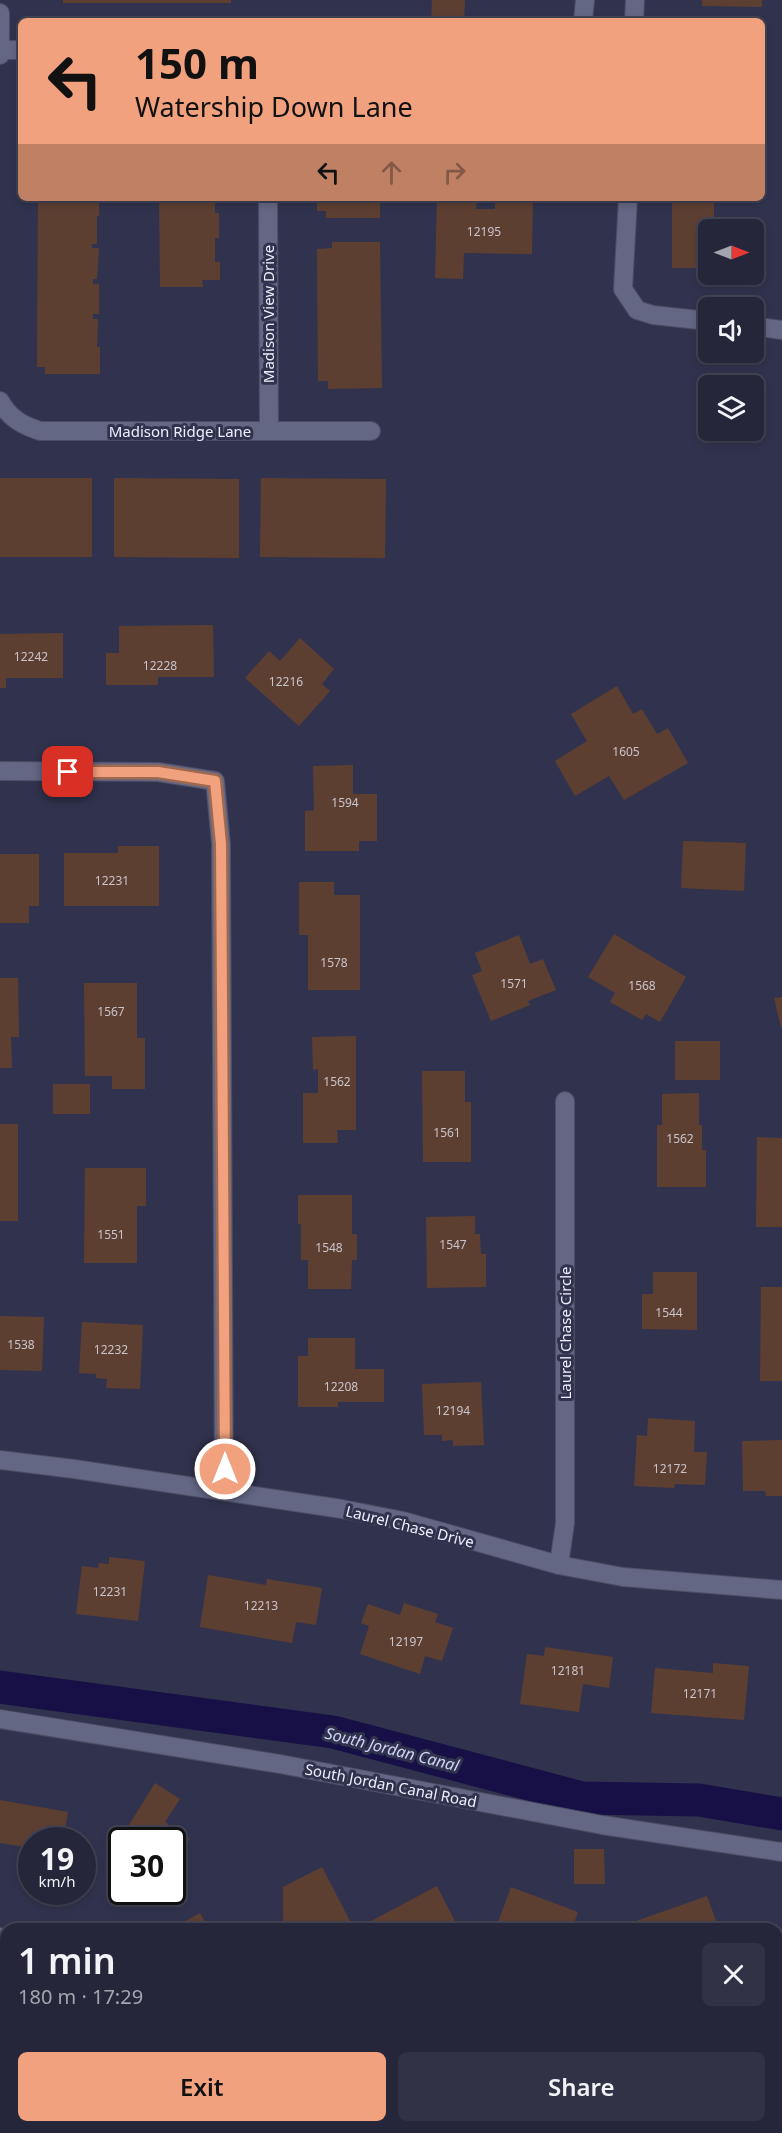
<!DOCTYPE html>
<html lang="en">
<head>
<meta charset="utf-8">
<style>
	:root { --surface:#25263a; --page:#313245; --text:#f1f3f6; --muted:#a3a5af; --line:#424354; --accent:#f1a17d }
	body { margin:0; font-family:"Noto Sans",sans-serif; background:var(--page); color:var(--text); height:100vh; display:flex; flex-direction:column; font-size:22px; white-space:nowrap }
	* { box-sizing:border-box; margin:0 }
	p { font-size:20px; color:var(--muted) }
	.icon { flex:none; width:33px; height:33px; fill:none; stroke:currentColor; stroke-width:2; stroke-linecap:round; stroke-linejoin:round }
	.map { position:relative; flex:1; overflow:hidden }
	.drawer { position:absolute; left:0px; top:1923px; width:783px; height:210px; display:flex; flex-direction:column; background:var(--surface); border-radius:18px 18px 0 0; box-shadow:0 3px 9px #0003,0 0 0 2px var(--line) }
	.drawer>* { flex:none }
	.guide { position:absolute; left:18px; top:18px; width:747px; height:183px; border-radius:9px; box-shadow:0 3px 9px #0003,0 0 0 2px var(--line); background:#f1a17d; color:#111; overflow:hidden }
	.needle { width:39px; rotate:90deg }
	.tools { position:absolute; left:698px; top:219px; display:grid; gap:12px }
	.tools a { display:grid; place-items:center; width:66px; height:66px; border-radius:9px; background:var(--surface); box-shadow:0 3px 9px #0003,0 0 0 2px var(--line); font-size:30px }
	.speed { position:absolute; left:18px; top:1827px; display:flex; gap:12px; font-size:30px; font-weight:700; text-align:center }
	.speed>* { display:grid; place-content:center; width:78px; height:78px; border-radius:50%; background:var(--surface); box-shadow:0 3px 9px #0003,0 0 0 2px var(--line); line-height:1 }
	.speed small { font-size:15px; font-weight:400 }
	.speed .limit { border:3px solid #111; border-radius:9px; background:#fff; color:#111 }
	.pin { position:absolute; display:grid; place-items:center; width:51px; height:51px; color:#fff; margin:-26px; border-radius:12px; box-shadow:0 3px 9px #0006 }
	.me { position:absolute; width:66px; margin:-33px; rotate:0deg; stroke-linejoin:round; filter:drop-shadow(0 0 4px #0008) }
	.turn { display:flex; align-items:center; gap:21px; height:126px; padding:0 18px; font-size:27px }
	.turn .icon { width:78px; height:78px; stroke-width:2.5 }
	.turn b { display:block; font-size:42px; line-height:51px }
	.lanes { display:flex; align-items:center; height:57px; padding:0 18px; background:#0003; justify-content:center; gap:30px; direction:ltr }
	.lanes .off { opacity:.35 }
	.round { display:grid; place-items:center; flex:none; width:63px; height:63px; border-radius:9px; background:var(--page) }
	.overview { display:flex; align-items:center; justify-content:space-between; height:102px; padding:0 18px }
	h1 { font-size:36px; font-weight:600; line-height:45px }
	.action { display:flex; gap:12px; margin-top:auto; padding:12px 18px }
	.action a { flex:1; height:69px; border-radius:9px; background:var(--accent); color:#111; font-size:24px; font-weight:600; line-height:69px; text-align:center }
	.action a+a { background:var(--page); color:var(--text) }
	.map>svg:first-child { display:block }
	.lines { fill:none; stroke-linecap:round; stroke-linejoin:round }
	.canal { stroke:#161046; stroke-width:33 }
	.building { fill:#5d3f32 }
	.minor-casing { stroke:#4c4d63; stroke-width:20 }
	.minor { stroke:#636784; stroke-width:18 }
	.route-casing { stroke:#9d6951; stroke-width:15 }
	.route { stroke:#f1a17d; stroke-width:10 }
	.labels { text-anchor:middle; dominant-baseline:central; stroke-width:6; stroke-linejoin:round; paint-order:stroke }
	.number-label { font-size:12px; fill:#c9c3ca }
	.street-label { font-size:15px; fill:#edeffd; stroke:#31334e }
	.water-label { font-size:16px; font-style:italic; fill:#ced3f7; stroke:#31334e }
</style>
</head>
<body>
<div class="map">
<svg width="782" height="2133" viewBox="0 0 782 2133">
	<rect width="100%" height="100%" fill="#31334e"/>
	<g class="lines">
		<polyline class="canal" points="0,1687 333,1732 582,1798 699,1800 782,1814"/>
	</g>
	<g class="building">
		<rect x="63" y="0" width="168" height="3"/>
		<polygon points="432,0 465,0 464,21 431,21"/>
		<polygon points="702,0 762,0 762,7 702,6"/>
		<polygon points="762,128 767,128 766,190 762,190"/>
		<polygon points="38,198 99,198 99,216 97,216 97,244 92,244 92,248 99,248 97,279 93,279 93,284 99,284 99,314 93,314 93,319 98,319 97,347 100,347 100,374 45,374 45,367 37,367"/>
		<polygon points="159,198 219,198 219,202 215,202 215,213 219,213 219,238 215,238 215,262 220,262 220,280 202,280 203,287 160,287"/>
		<polygon points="317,198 380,198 380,218 326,218 326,211 317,211"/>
		<polygon points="437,198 477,198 476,209 495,209 495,201 533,202 532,254 464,253 463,279 435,278"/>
		<polygon points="672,198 714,198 714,230 708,230 708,268 672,268"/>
		<polygon points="332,242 380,242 382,388 328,389 328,381 318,381 317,249 332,248"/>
		<rect x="0" y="478" width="92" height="79"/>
		<polygon points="114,478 239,479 239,558 114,557"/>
		<polygon points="261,478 386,479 385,558 260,557"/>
		<polygon points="213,625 214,677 158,677 158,685 106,685 106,653 119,653 119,626"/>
		<polygon points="63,633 63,678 6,678 6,688 0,688 0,634"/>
		<polygon points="300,638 334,669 322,684 330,691 299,726 245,678 269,651 280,661"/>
		<polygon points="617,686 633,714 642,709 657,734 668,728 688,763 624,800 609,776 575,796 555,761 587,741 571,714"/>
		<polygon points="353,765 353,794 377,794 377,841 359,841 359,851 305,851 305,811 314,810 313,766"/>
		<polygon points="683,841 746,843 744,891 681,888"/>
		<polygon points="118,846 159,846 159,906 64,906 64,853 118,853"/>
		<polygon points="0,854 39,854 39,906 29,906 29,923 0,923"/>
		<polygon points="299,882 334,882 334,895 360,895 360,990 308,990 308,935 299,935"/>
		<polygon points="614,934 686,977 660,1022 646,1014 642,1020 610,1002 615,993 588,977"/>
		<polygon points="519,935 530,964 543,959 556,990 528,1001 530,1005 491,1021 472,975 482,971 475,953"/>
		<polygon points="0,978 18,978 19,1037 11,1037 12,1068 0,1068"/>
		<polygon points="84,983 137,983 137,1038 145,1038 145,1089 112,1089 112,1076 85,1076"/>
		<polygon points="782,997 782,1027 781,1027 774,998"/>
		<polygon points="356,1036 356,1130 337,1130 338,1143 303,1143 303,1093 318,1093 318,1069 313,1070 312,1037"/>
		<rect x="675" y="1041" width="45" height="39"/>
		<polygon points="422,1071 465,1071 465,1102 471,1102 471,1162 423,1162"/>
		<rect x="53" y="1084" width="37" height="30"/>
		<polygon points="699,1093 699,1125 702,1125 702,1150 706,1150 706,1187 657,1187 657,1125 662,1125 662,1094"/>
		<rect x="0" y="1124" width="18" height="97"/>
		<polygon points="757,1137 782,1138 782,1227 756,1227"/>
		<polygon points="85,1168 146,1168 146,1206 137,1206 137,1263 84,1263"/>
		<polygon points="298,1195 352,1195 352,1234 357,1234 357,1260 352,1260 351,1289 308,1289 308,1260 301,1260 301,1224 298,1224"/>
		<polygon points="475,1216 475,1234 480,1234 481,1254 486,1254 486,1287 427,1288 426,1217"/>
		<polygon points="653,1272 697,1272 697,1330 642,1329 642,1294 653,1294"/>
		<polygon points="761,1287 782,1287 782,1381 760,1381"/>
		<polygon points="0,1316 44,1317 42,1371 0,1370"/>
		<polygon points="82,1322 143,1325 140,1389 106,1388 107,1379 96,1378 96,1374 79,1373"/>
		<polygon points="308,1338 355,1338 355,1369 384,1369 384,1402 338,1402 338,1407 298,1407 298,1356 308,1356"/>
		<polygon points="481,1382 484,1445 453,1446 453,1440 442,1441 442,1435 424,1435 422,1384"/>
		<polygon points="648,1418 695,1421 694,1452 707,1452 705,1485 675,1484 674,1488 634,1486 637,1435 647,1436"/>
		<polygon points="782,1440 782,1496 766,1496 765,1491 743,1491 742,1441"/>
		<polygon points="109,1557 145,1561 138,1621 76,1614 82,1566 98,1568 99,1563 109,1564"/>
		<polygon points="208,1575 266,1585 267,1579 322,1588 316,1625 296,1622 292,1643 200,1627"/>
		<polygon points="404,1603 438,1614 435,1622 453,1628 442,1661 425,1656 420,1674 360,1654 369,1626 361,1623 368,1604 400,1615"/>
		<polygon points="545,1647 613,1657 609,1688 583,1684 579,1712 520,1704 527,1654 544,1656"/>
		<polygon points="713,1663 749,1666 744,1720 651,1713 655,1668 713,1673"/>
		<polygon points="155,1783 180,1799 165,1822 190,1839 172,1866 172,1840 122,1840 122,1861 111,1854"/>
		<polygon points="0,1800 68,1812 63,1840 32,1840 32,1848 0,1843"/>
		<polygon points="574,1849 604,1849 605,1884 574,1884"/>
		<polygon points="322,1867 350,1921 334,1929 283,1929 283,1887"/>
		<polygon points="437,1886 459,1929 356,1929"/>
		<polygon points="511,1887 578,1912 572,1929 507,1929 497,1925"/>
		<polygon points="134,1892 157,1892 150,1902"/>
		<polygon points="707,1896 719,1929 623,1929 622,1926"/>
		<polygon points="200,1913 209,1929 171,1929"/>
		<polygon points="0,2016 5,2016 6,2019 6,2067 0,2067"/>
		<rect x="164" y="2127" width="40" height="6"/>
	</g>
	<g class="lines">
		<g class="minor-casing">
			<g id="minor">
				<polyline points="0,13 0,55"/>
				<polyline points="583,21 585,0"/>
				<polyline points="634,21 635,0"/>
				<polyline points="1,50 21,50"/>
				<polyline points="268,198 269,431"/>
				<polyline points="628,198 623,289 637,310 653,315 708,321"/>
				<polyline points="753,326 782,330"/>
				<path d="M0,401C9,418 22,425 40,431H371"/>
				<polyline points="0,771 158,772 215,781 221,844 224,1491"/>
				<polyline points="0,1460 74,1469 342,1509 403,1521 559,1565 623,1577 782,1590"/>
				<polyline points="559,1565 565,1523 565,1101"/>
				<polyline points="0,1719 280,1764 602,1825 782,1852"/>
				<polyline points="0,1937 6,1938"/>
				<polyline points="79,2127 79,2133"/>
				<polyline points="449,2133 450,2127"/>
			</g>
		</g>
		<use href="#minor" class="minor"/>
	</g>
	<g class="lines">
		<g class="route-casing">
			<polyline id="route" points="68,772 158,772 215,781 221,844 225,1469"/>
		</g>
		<use href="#route" class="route"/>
	</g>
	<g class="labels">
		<g class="number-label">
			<text x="484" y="231">12195</text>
			<text x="31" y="656">12242</text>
			<text x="160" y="665">12228</text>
			<text x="286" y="681">12216</text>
			<text x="626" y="751">1605</text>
			<text x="345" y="802">1594</text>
			<text x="112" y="880">12231</text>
			<text x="334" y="962">1578</text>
			<text x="514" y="983">1571</text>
			<text x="642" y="985">1568</text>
			<text x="111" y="1011">1567</text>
			<text x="337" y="1081">1562</text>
			<text x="447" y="1132">1561</text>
			<text x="680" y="1138">1562</text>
			<text x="111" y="1234">1551</text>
			<text x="453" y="1244">1547</text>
			<text x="329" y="1247">1548</text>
			<text x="669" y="1312">1544</text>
			<text x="21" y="1344">1538</text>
			<text x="111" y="1349">12232</text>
			<text x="341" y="1386">12208</text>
			<text x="453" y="1410">12194</text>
			<text x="670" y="1468">12172</text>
			<text x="110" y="1591">12231</text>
			<text x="261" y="1605">12213</text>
			<text x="406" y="1641">12197</text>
			<text x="568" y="1670">12181</text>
			<text x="700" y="1693">12171</text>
		</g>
		<g class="street-label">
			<text transform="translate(268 314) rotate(-90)">Madison View Drive</text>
			<text x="180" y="431">Madison Ridge Lane</text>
			<text transform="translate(565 1333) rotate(-90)">Laurel Chase Circle</text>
			<text transform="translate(410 1526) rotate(14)">Laurel Chase Drive</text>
			<text transform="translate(391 1785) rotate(11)">South Jordan Canal Road</text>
		</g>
		<g class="water-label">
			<text transform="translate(392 1749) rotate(14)">South Jordan Canal</text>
		</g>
	</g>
</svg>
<div class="tools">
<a><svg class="needle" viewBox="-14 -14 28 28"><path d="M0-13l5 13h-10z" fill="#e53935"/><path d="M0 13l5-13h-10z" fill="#a3a5af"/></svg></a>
<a><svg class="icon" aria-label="sound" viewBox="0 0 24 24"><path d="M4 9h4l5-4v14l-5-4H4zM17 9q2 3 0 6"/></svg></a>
<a><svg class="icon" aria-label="layers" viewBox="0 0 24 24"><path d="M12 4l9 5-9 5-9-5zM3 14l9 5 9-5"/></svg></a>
</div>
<div class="speed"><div>19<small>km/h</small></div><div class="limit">30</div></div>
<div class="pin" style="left:68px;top:772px;background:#d93025"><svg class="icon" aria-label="arrive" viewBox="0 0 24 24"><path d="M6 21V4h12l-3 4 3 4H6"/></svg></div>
<svg class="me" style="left:225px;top:1469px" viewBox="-20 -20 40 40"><circle r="17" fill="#f1a17d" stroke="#fff" stroke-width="3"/><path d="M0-11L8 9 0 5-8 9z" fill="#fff"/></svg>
<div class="guide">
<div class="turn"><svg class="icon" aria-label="left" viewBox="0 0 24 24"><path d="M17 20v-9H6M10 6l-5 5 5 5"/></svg><div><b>150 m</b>Watership Down Lane</div></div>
<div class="lanes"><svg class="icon" aria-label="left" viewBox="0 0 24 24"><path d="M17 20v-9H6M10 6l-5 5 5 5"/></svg><svg class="icon off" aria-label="ahead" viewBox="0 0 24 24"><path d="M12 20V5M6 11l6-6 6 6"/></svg><svg class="icon off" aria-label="right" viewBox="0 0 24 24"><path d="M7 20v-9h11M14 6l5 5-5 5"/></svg></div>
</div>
<section class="drawer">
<div class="overview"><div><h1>1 min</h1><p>180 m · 17:29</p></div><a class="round"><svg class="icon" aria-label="close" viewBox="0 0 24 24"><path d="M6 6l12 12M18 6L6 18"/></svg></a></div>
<div class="action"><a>Exit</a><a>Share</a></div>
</section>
</div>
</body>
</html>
